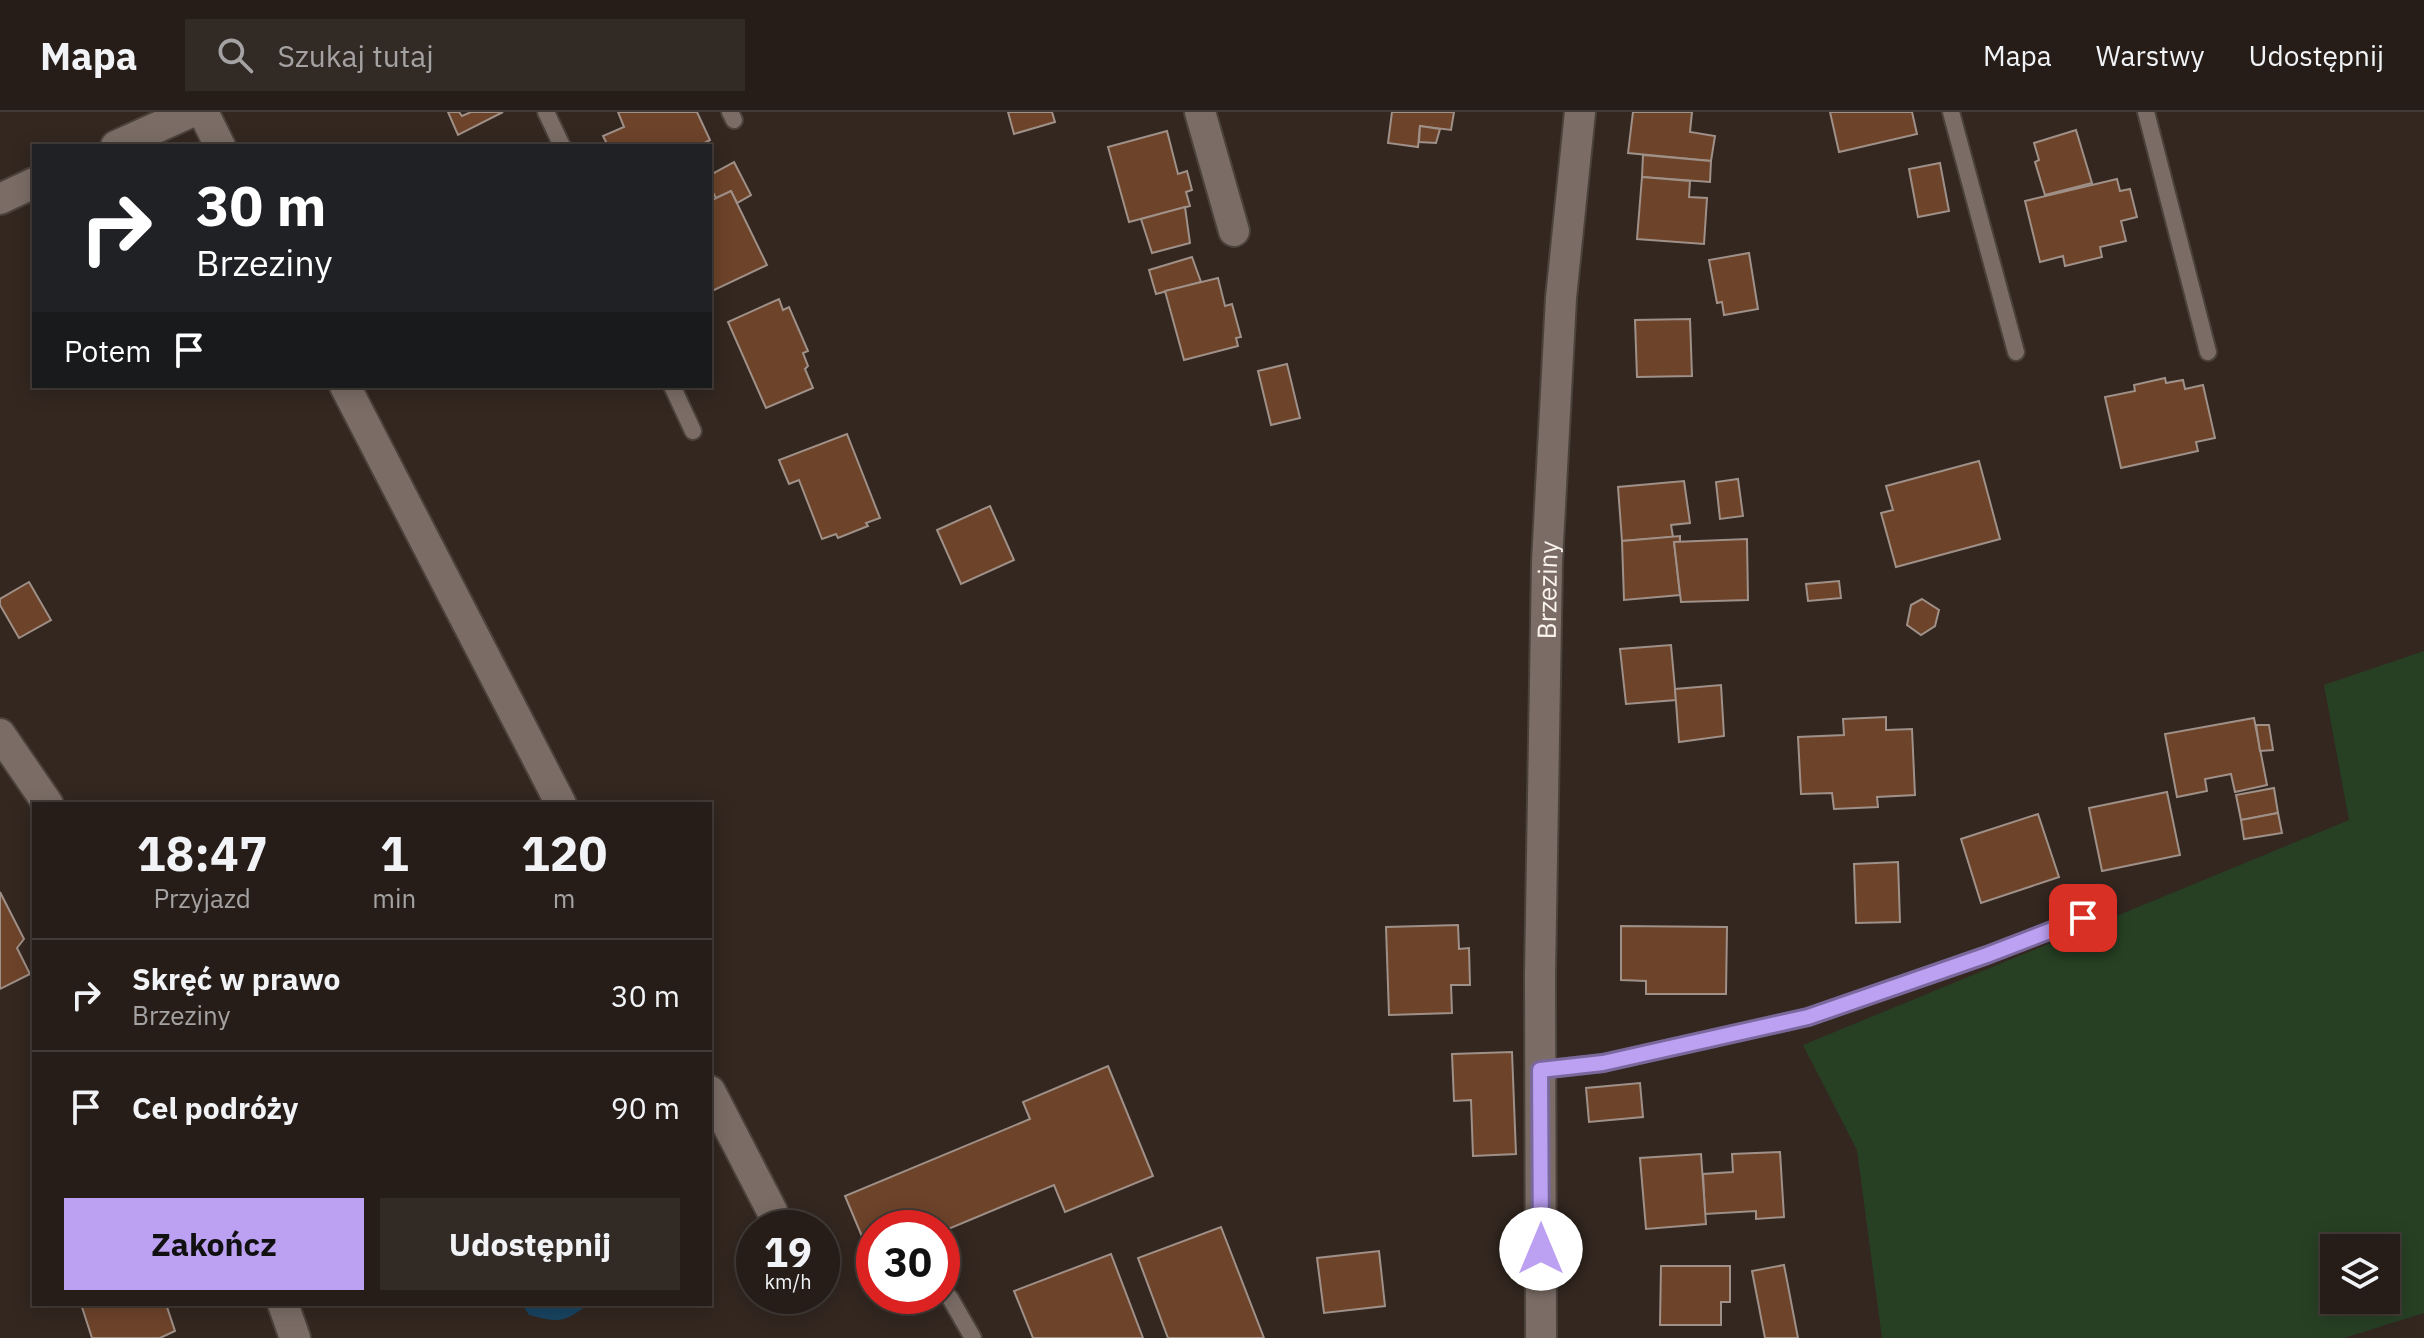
<!DOCTYPE html>
<html lang="pl">
<head>
<meta charset="utf-8">
<style>
	:root { --surface:#261d18; --page:#322a25; --text:#f1f3f6; --muted:#a4a2a2; --line:#423b37; --accent:#bca0f2 }
	body { margin:0; font-family:"IBM Plex Sans",sans-serif; background:var(--page); color:var(--text); height:100vh; display:flex; flex-direction:column; font-size:30px; white-space:nowrap }
	* { box-sizing:border-box; margin:0 }
	p { font-size:26px; color:var(--muted) }
	.icon { flex:none; width:44px; height:44px; fill:none; stroke:currentColor; stroke-width:2; stroke-linecap:round; stroke-linejoin:round }
	.map { position:relative; flex:1; overflow:hidden }
	.drawer { position:absolute; left:32px; top:690px; width:680px; height:504px; display:flex; flex-direction:column; background:var(--surface); border-radius:0px; box-shadow:0 4px 20px #0003,0 0 0 2px var(--line) }
	.drawer>* { flex:none }
	.hud { position:absolute; left:32px; top:32px; width:680px; height:244px; border-radius:0px; box-shadow:0 4px 20px #0003,0 0 0 2px var(--line); background:#202124; color:#fff; overflow:hidden }
	.controls { position:absolute; left:2320px; top:1122px; display:grid; gap:16px }
	.controls a { display:grid; place-items:center; width:80px; height:80px; border-radius:0px; background:var(--surface); box-shadow:0 4px 20px #0003,0 0 0 2px var(--line); font-size:40px }
	.speed { position:absolute; left:736px; top:1098px; display:flex; gap:16px; font-size:40px; font-weight:700; text-align:center }
	.speed>* { display:grid; place-content:center; width:104px; height:104px; border-radius:50%; background:var(--surface); box-shadow:0 4px 20px #0003,0 0 0 2px var(--line); line-height:1 }
	.speed small { font-size:20px; font-weight:400 }
	.speed .limit { border:12px solid #d22; background:#fff; color:#111 }
	.pin { position:absolute; display:grid; place-items:center; width:68px; height:68px; color:#fff; margin:-34px; border-radius:16px; box-shadow:0 4px 12px #0006 }
	.me { position:absolute; width:88px; margin:-44px; rotate:0deg; stroke-linejoin:round; filter:drop-shadow(0 0 6px #0008) }
	.turn { display:flex; align-items:center; gap:28px; height:168px; padding:0 32px; font-size:36px }
	.turn .icon { width:104px; height:104px; stroke-width:2.5 }
	.turn b { display:block; font-size:56px; line-height:68px }
	.then { display:flex; align-items:center; height:76px; padding:0 32px; background:#0003; gap:16px; font-size:30px }
	.eta { display:flex; justify-content:space-evenly; align-items:center; height:136px; text-align:center }
	.eta b { font-size:48px; font-weight:800; line-height:56px }
	.cta { display:flex; gap:16px; margin-top:auto; padding:16px 32px }
	.cta a { flex:1; height:92px; border-radius:0px; background:var(--accent); color:#111; font-size:32px; font-weight:800; line-height:92px; text-align:center }
	.cta a+a { background:var(--page); color:var(--text) }
	ul { padding:0; list-style:none }
	li { display:flex; align-items:center; gap:24px; height:112px; padding:0 32px; border-top:2px solid var(--line) }
	li div { flex:1 }
	li b { display:block; font-size:30px }
	li em { font-style:normal }
	header { display:flex; align-items:center; gap:48px; box-sizing:border-box; height:112px; padding:0 40px; background:var(--surface); border-bottom:2px solid var(--line) }
	header strong { font-size:38px }
	nav { display:flex; gap:44px; margin-inline-start:auto; font-size:28px }
	.search { width:560px; height:72px; background:var(--page); display:flex; align-items:center; gap:20px; box-sizing:border-box; padding:0 28px; border-radius:0px; color:var(--muted); font-size:30px }
	.map>svg:first-child { display:block }
	.green { fill:#274024; fill-rule:evenodd }
	.water { fill:#194461 }
	.building { fill:#6d432a; stroke:#9f9088; stroke-width:2 }
	.lines { fill:none; stroke-linecap:round; stroke-linejoin:round }
	.lane-casing { stroke:#4c423c; stroke-width:20 }
	.street-casing { stroke:#4c423c; stroke-width:34 }
	.lane { stroke:#7b6d66; stroke-width:16 }
	.street { stroke:#7b6d66; stroke-width:30 }
	.route-casing { stroke:#7a689d; stroke-width:20 }
	.route { stroke:#bca0f2; stroke-width:14 }
	.labels { text-anchor:middle; dominant-baseline:central; stroke-width:8; stroke-linejoin:round; paint-order:stroke }
	.street-label { font-size:26px; fill:#fbf3ee; stroke:#291e17 }
</style>
</head>
<body>
<header>
<strong>Mapa</strong>
<div class="search"><svg class="icon" aria-label="search" viewBox="0 0 24 24"><circle cx="10" cy="10" r="6"/><path d="M15 15l6 6"/></svg>Szukaj tutaj</div>
<nav><a>Mapa</a><a>Warstwy</a><a>Udostępnij</a></nav>
</header>
<div class="map">
<svg width="2424" height="1226" viewBox="0 0 2424 1226">
	<rect width="100%" height="100%" fill="#332720"/>
	<path class="green" d="M2424,539V1201L2344,1226H1882L1857,1038L1803,933L2349,708L2324,573ZM2334,1136H2386V1188H2334Z"/>
	<path class="water" d="M522,1192H589C563,1211 560,1211 529,1203Z"/>
	<g class="building">
		<polygon points="448,0 459,0 462,4 471,0 503,0 458,23"/>
		<polygon points="618,0 697,0 710,28 699,34 608,34 603,24 624,15"/>
		<polygon points="1008,0 1052,0 1055,10 1014,22"/>
		<polygon points="1392,0 1454,0 1451,18 1420,14 1418,35 1388,31"/>
		<polygon points="1633,0 1692,0 1690,20 1715,24 1711,49 1628,41"/>
		<polygon points="1830,0 1912,0 1917,22 1839,40"/>
		<polygon points="1420,14 1440,17 1436,31 1419,30"/>
		<polygon points="2076,18 2092,71 2045,83 2035,50 2039,48 2034,31"/>
		<polygon points="1167,19 1178,62 1187,59 1192,78 1186,80 1190,94 1129,110 1108,35"/>
		<polygon points="1643,43 1711,49 1710,70 1642,65"/>
		<polygon points="734,50 751,83 737,91 731,79 716,86 710,75 710,63"/>
		<polygon points="1940,51 1949,99 1918,105 1909,57"/>
		<polygon points="1642,65 1690,69 1689,85 1707,86 1704,132 1637,127"/>
		<polygon points="2117,67 2120,79 2130,77 2137,105 2121,109 2126,129 2100,135 2102,145 2065,154 2063,144 2040,150 2025,89"/>
		<polygon points="731,79 767,153 710,180 710,89"/>
		<polygon points="1185,95 1190,131 1152,141 1141,107"/>
		<polygon points="1749,141 1758,197 1724,203 1722,190 1717,191 1709,148"/>
		<polygon points="1192,145 1201,170 1156,182 1149,158"/>
		<polygon points="1218,166 1225,194 1232,192 1241,225 1236,226 1238,234 1184,248 1165,179"/>
		<polygon points="779,187 783,198 789,195 808,239 803,241 808,254 805,257 813,276 766,296 728,210"/>
		<polygon points="1690,207 1692,264 1637,265 1635,208"/>
		<polygon points="1287,252 1300,306 1271,313 1258,259"/>
		<polygon points="2165,266 2166,271 2183,268 2185,277 2203,273 2215,326 2196,330 2198,339 2121,356 2105,285 2135,279 2134,273"/>
		<polygon points="847,322 880,406 866,411 868,414 838,426 836,422 822,427 799,368 789,372 779,348"/>
		<polygon points="1979,349 2000,427 1896,455 1881,401 1893,398 1886,374"/>
		<polygon points="1738,367 1743,404 1720,407 1716,370"/>
		<polygon points="1684,369 1690,411 1671,413 1673,425 1622,429 1618,375"/>
		<polygon points="990,394 1014,448 961,472 937,418"/>
		<polygon points="1680,424 1680,430 1674,430 1680,483 1624,488 1622,429"/>
		<polygon points="1747,427 1748,488 1681,490 1674,430"/>
		<polygon points="1839,469 1841,486 1808,489 1806,472"/>
		<polygon points="29,470 51,508 19,526 0,493 0,487"/>
		<polygon points="1922,487 1939,498 1935,514 1921,523 1907,513 1911,493"/>
		<polygon points="1671,533 1676,588 1626,592 1620,537"/>
		<polygon points="1721,573 1724,624 1679,630 1675,577"/>
		<polygon points="1886,605 1886,618 1912,617 1915,683 1877,685 1878,695 1834,697 1832,681 1801,682 1798,625 1844,623 1843,607"/>
		<polygon points="2254,606 2267,673 2235,680 2231,662 2205,667 2207,679 2177,685 2165,622"/>
		<polygon points="2256,613 2269,613 2273,638 2260,639"/>
		<polygon points="2274,676 2278,701 2241,708 2236,683"/>
		<polygon points="2167,680 2180,743 2102,759 2089,696"/>
		<polygon points="2278,701 2282,721 2244,727 2241,708"/>
		<polygon points="2038,702 2059,765 1981,791 1961,727"/>
		<polygon points="1898,750 1900,810 1856,811 1854,752"/>
		<polygon points="0,780 24,827 17,836 30,862 0,877"/>
		<polygon points="1458,813 1459,837 1469,836 1470,873 1451,873 1452,901 1389,903 1386,815"/>
		<polygon points="1621,814 1727,815 1726,882 1646,882 1646,869 1621,868"/>
		<polygon points="1512,940 1516,1042 1473,1044 1471,988 1454,989 1452,942"/>
		<polygon points="1108,954 1153,1064 1065,1100 1054,1073 948,1117 959,1145 942,1152 942,1116 874,1116 874,1153 845,1084 1030,1007 1023,990"/>
		<polygon points="1640,971 1643,1005 1589,1010 1586,976"/>
		<polygon points="1780,1040 1784,1105 1756,1107 1756,1099 1705,1102 1703,1062 1733,1060 1732,1042"/>
		<polygon points="1701,1042 1706,1112 1646,1117 1640,1046"/>
		<polygon points="1221,1115 1264,1226 1168,1226 1138,1146"/>
		<polygon points="1379,1139 1385,1194 1324,1201 1317,1146"/>
		<polygon points="1111,1142 1143,1226 1033,1226 1014,1179"/>
		<polygon points="1784,1153 1798,1226 1765,1226 1752,1159"/>
		<polygon points="1661,1154 1730,1154 1730,1190 1721,1190 1721,1213 1660,1213"/>
		<polygon points="81,1192 166,1192 175,1219 160,1226 92,1226"/>
	</g>
	<g class="lines">
		<g class="lane-casing">
			<g id="lane">
				<polyline points="546,0 562,34"/>
				<polyline points="730,0 734,8"/>
				<polyline points="1951,0 2016,240"/>
				<polyline points="2146,0 2208,240"/>
				<polyline points="672,274 693,319"/>
				<polyline points="1540,958 1603,951 1808,905 1987,843 2083,806"/>
				<polyline points="950,1186 973,1226"/>
			</g>
		</g>
		<g class="street-casing">
			<g id="street">
				<polyline points="203,0 220,34"/>
				<polyline points="1200,0 1234,119"/>
				<polyline points="116,34 191,0"/>
				<polyline points="0,87 34,71"/>
				<polyline points="345,274 561,692"/>
				<polyline points="0,622 48,692"/>
				<polyline points="710,979 772,1099"/>
				<polyline points="283,1192 295,1226"/>
				<path id="s1" d="M1541,1226L1540,862L1547,450L1561,186L1580,0"/>
			</g>
		</g>
		<use href="#lane" class="lane"/>
		<use href="#street" class="street"/>
	</g>
	<g class="lines">
		<g class="route-casing">
			<polyline id="route" points="1541,1137 1540,958 1603,951 1808,905 1987,843 2083,806"/>
		</g>
		<use href="#route" class="route"/>
	</g>
	<g class="labels">
		<g class="street-label">
			<text stroke="none"><textPath href="#s1" startOffset="748">Brzeziny</textPath></text>
		</g>
	</g>
</svg>
<div class="controls">
<a><svg class="icon" aria-label="layers" viewBox="0 0 24 24"><path d="M12 4l9 5-9 5-9-5zM3 14l9 5 9-5"/></svg></a>
</div>
<div class="speed"><div>19<small>km/h</small></div><div class="limit">30</div></div>
<div class="pin" style="left:2083px;top:806px;background:#d93025"><svg class="icon" aria-label="arrive" viewBox="0 0 24 24"><path d="M6 21V4h12l-3 4 3 4H6"/></svg></div>
<svg class="me" style="left:1541px;top:1137px" viewBox="-20 -20 40 40"><circle r="19" fill="#fff"/><path d="M0-13L10 11 0 6-10 11z" fill="#bca0f2"/></svg>
<div class="hud">
<div class="turn"><svg class="icon" aria-label="right" viewBox="0 0 24 24"><path d="M7 20v-9h11M14 6l5 5-5 5"/></svg><div><b>30 m</b>Brzeziny</div></div>
<div class="then">Potem<svg class="icon" aria-label="arrive" viewBox="0 0 24 24"><path d="M6 21V4h12l-3 4 3 4H6"/></svg></div>
</div>
<section class="drawer">
<div class="eta">
<div><b>18:47</b><p>Przyjazd</p></div>
<div><b>1</b><p>min</p></div>
<div><b>120</b><p>m</p></div>
</div>
<ul>
<li><svg class="icon" aria-label="right" viewBox="0 0 24 24"><path d="M7 20v-9h11M14 6l5 5-5 5"/></svg><div><b>Skręć w prawo</b><p>Brzeziny</p></div><em>30 m</em></li>
<li><svg class="icon" aria-label="arrive" viewBox="0 0 24 24"><path d="M6 21V4h12l-3 4 3 4H6"/></svg><div><b>Cel podróży</b></div><em>90 m</em></li>
</ul>
<div class="cta"><a>Zakończ</a><a>Udostępnij</a></div>
</section>
</div>
</body>
</html>
